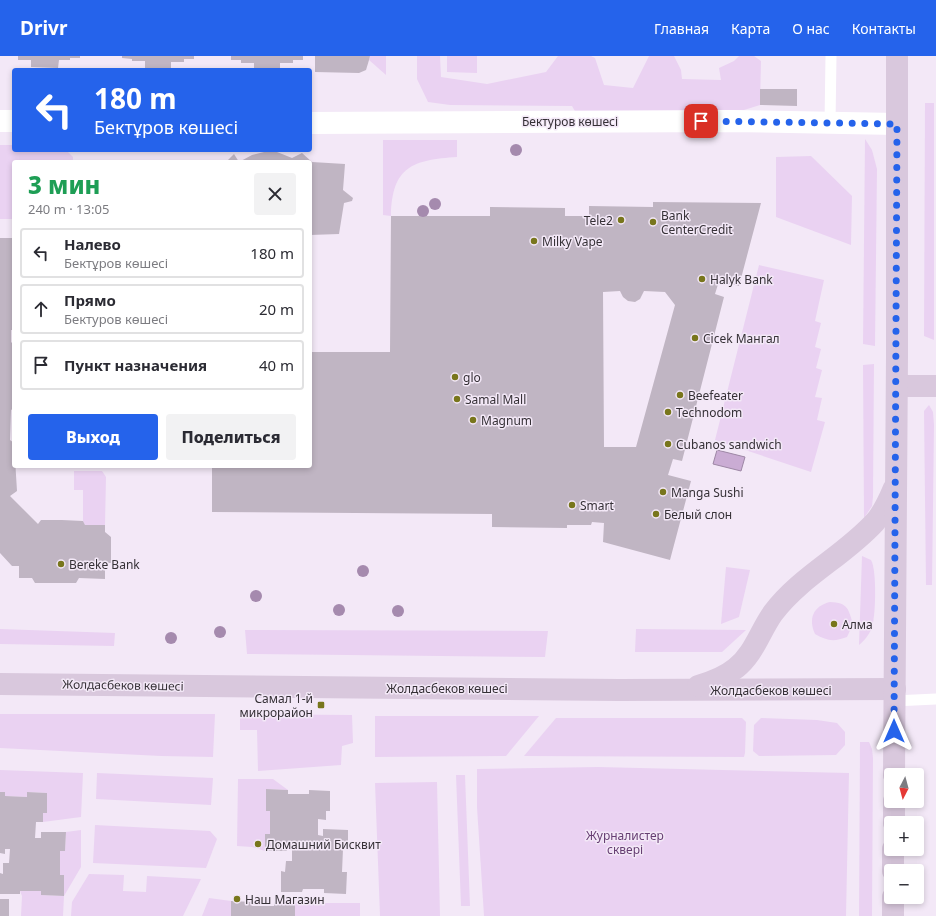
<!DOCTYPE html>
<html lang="ru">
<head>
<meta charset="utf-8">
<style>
	:root { --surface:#fff; --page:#f2f2f3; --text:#2b2b33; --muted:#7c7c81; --line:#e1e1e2; --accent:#2563eb }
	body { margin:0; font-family:"Noto Sans",sans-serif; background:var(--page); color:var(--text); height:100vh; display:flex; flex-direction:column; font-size:15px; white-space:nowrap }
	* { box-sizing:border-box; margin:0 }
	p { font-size:13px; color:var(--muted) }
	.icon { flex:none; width:22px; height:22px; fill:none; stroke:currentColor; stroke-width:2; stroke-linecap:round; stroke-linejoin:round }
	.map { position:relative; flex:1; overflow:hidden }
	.panel { position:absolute; left:12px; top:104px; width:300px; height:308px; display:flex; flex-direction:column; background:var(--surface); border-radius:4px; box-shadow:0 2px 6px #0003 }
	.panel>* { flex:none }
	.guide { position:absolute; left:12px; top:12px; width:300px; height:84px; border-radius:4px; box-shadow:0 2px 6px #0003; background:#2563eb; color:#fff; overflow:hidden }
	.needle { width:26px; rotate:186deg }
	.buttons { position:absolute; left:884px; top:712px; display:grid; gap:8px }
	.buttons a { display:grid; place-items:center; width:40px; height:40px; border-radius:4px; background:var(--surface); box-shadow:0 2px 6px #0003; font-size:20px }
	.pin { position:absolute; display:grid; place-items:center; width:34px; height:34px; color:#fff; margin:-17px; border-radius:8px; box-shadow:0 2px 6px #0006 }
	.me { position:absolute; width:44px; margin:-22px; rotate:0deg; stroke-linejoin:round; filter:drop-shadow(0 0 3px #0008) }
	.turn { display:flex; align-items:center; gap:14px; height:84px; padding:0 16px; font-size:18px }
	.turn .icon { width:52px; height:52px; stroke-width:2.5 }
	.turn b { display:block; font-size:28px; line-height:34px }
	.round { display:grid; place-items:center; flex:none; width:42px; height:42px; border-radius:4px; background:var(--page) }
	.summary { display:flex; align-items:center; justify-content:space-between; height:68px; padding:0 16px }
	h1 { font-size:24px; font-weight:800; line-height:30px; color:#1e9e55 }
	.cta { display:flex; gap:8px; margin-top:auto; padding:8px 16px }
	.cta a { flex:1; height:46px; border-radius:4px; background:var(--accent); color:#fff; font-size:16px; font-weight:800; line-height:46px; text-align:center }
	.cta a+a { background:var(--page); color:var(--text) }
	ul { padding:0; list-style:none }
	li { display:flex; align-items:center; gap:12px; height:50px; margin:0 8px 6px; padding:0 8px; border:2px solid var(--line); border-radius:4px }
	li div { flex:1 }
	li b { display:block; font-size:15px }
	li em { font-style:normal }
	header { display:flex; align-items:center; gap:24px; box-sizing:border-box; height:56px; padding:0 20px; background:var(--accent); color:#fff }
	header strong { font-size:19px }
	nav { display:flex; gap:22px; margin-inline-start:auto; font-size:14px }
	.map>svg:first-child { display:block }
	.green { fill:#ead2f2 }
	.water { fill:#caacd4; stroke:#9d87a5 }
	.building { fill:#c0b5c3; fill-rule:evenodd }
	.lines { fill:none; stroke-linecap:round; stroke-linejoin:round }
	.lane { stroke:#fff; stroke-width:11 }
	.street { stroke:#fff; stroke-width:22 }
	.secondary { stroke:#d9c8dd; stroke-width:22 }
	.tree { fill:#a58aae }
	.route { stroke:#2563eb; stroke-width:7; stroke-dasharray:0 12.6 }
	.poi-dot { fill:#78761c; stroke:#f3e8f7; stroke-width:1.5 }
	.labels { text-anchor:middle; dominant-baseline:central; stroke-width:3; stroke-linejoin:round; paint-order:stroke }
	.street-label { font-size:12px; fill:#353036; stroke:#f3e8f7 }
	.poi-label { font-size:12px; fill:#353036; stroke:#f3e8f7; text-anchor:start }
	.park-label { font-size:12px; fill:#663e72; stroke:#f3e8f7 }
</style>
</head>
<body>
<header>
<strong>Drivr</strong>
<nav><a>Главная</a><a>Карта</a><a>О нас</a><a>Контакты</a></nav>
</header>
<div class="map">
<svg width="936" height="860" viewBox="0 0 936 860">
	<rect width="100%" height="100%" fill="#f3e8f7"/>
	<g class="green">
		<polygon points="370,0 386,0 386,19 369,4"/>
		<polygon points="417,0 440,0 441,21 487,28 546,16 558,0 591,0 595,2 604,29 633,32 649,0 674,0 681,14 682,23 721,24 719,12 734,5 739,0 754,0 761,5 760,49 744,54 576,57 572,50 450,49 428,46 417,23"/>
		<polygon points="447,0 477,0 477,17 447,16"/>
		<polygon points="925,47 934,47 934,284 924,280"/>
		<polygon points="865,83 872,94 877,113 875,290 863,288"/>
		<path d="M383,84H457V101C413,104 392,110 391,160L383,159Z"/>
		<polygon points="0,89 14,89 14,94 66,94 73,101 73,106 14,106 14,163 0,163"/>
		<polygon points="811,100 852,140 851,189 776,161 776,101"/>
		<polygon points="759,209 824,224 815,265 821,267 815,291 821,293 816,312 822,314 815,341 822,342 817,364 825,366 811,416 715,384"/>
		<polygon points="874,308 873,441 872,450 864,462 863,309"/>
		<polygon points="929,349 933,356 934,369 932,529 926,529 924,355"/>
		<polygon points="74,415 102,415 106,421 105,469 85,469 83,465 83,434 74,434"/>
		<path d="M862,500L871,504C877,513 876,564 871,574C868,580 864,585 859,589Z"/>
		<polygon points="726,511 750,514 739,561 721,568"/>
		<path d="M830,546C848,547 848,552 853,568L847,581C834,586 827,585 815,578C808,563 813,550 830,546Z"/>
		<polygon points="0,573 115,577 114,590 0,588"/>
		<polygon points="636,573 746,574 722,596 635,596"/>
		<polygon points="245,574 548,575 545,601 247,598"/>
		<polygon points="0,658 215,658 213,701 161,700 0,692"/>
		<polygon points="240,658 352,659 353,687 342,690 341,709 258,715 257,674 240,674"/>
		<polygon points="375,660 539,660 506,700 375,701"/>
		<polygon points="556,662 742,662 746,666 745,697 744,701 524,700"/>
		<polygon points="761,662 817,664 837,667 845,676 845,689 836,699 759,700 753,695 754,669"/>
		<polygon points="860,686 869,686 872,693 873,702 872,860 859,860"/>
		<polygon points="598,711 849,717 846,860 484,860 477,751 477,713"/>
		<polygon points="0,714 83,717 81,761 43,766 43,757 47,757 47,737 27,736 27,741 5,740 5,736 0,736"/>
		<polygon points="97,717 213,722 211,749 96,743"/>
		<polygon points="456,719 465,719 470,850 461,850"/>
		<polygon points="238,723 273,723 288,734 266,733 266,755 270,755 270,778 265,779 265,795 252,791 237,790"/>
		<polygon points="437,726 440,860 380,860 375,727"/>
		<polygon points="95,769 210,775 217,783 206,812 93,807"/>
		<polygon points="81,774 81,811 64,840 63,860 21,860 22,840 20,835 41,835 42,839 64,840 64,819 60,819 60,795 65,795 66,776"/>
		<polygon points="89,818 124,819 123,835 146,836 147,820 201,823 183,860 71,860 72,846"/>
		<polygon points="209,842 231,845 231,860 202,860"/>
		<rect x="295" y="847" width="65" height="13"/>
	</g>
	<polygon class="water" points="717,394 745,401 741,415 713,408"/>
	<g class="building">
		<polygon points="18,0 80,0 80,2 70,2 70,4 59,4 58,12 31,11 31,4 18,4"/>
		<polygon points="122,0 194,0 194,3 184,3 184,6 171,6 171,13 145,13 145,5 132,5 132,3 122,2"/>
		<polygon points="231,0 303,0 303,4 293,4 293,7 280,7 280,14 254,14 254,7 241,7 241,4 231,4"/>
		<polygon points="315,0 370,0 369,4 366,14 359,17 315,16"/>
		<polygon points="760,33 797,33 797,50 760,49"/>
		<polygon points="272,94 292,102 302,97 312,106 345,108 343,134 353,142 352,145 344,147 339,178 310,179 310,106 239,106 252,99"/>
		<polygon points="234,98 239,106 226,106"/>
		<path d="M653,146L761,147L739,230L719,225L715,238L724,241L682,405L673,403L668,419L691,425L670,504L603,486L604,467L592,466L591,469H567V472L492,471V458L212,456V410H310V296H390L391,160H490V151L565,152V160H589V150L653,151ZM620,235L623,241L628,245L635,246L640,243L644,235L665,236L675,249L636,391H604L603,236Z"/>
		<polygon points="0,182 14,182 14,274 11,274 11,286 14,289 14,352 11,354 10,384 14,387 17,435 10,440 38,468 41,464 62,464 83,465 85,469 105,469 105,476 111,481 111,507 105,507 105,523 79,522 76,527 35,527 32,522 19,522 19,510 12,510 0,497"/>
		<polygon points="266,733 288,734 288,738 309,738 309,734 330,735 330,755 326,755 326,764 318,763 318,779 323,780 323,773 348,774 348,793 343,793 342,816 347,816 346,838 324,837 324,833 303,833 302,836 281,836 281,815 285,816 286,805 292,805 292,791 287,790 287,795 265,795 265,778 270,778 270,755 266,755"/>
		<polygon points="0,736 5,736 5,740 27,741 27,736 47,737 47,757 43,757 43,766 36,766 35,782 41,782 41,776 66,776 65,795 60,795 60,819 64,819 64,840 41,839 41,835 20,835 20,838 0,838 0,817 3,818 3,807 9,807 10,793 5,793 5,798 0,797"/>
		<rect x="0" y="843" width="9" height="17"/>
		<polygon points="231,845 253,846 252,850 274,850 274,846 295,847 295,860 231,860"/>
	</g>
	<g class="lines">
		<g class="lane">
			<polyline points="830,67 831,0"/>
			<polyline points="894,645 936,643"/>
		</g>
		<g class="street">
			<polyline points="0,65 14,65"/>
			<polyline points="310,67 731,65 897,68"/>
		</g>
		<g class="secondary">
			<polyline points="897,330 936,330"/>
			<polyline points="0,628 619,634 895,633"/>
			<path d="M698,630C712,626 725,621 736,612C754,598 760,575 773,557C801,520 844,500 875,466C884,456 889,444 894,432"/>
			<polyline points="894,719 897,300 897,0"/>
			<polyline points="894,767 894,745"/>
			<polyline points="893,815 893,793"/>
			<polyline points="893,860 893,841"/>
		</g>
	</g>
	<g class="tree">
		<circle cx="516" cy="94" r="6"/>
		<circle cx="435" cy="148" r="6"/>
		<circle cx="423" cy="155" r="6"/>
		<circle cx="363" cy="515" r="6"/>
		<circle cx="256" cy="540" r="6"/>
		<circle cx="339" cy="554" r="6"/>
		<circle cx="398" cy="555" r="6"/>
		<circle cx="220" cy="576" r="6"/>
		<circle cx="171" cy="582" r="6"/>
	</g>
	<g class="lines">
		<polyline class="route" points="701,65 897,68 894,675"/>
	</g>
	<g class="poi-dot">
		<circle cx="621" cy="164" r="4"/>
		<circle cx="653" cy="166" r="4"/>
		<circle cx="534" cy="185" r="4"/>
		<circle cx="702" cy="223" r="4"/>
		<circle cx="695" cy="282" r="4"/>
		<circle cx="455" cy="321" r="4"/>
		<circle cx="680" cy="339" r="4"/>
		<circle cx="457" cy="343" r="4"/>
		<circle cx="668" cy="356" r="4"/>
		<circle cx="473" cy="364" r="4"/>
		<circle cx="668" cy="388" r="4"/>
		<circle cx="663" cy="436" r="4"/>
		<circle cx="572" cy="449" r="4"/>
		<circle cx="656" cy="458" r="4"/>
		<circle cx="61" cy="508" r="4"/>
		<circle cx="834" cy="568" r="4"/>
		<rect x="317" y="645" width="8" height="8" rx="2"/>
		<circle cx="258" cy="788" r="4"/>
		<circle cx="237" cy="843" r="4"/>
	</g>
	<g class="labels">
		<g class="street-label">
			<text x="570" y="65">Бектуров көшесі</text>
			<text transform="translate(123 629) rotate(1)">Жолдасбеков көшесі</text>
			<text x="447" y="632">Жолдасбеков көшесі</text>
			<text x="771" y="634">Жолдасбеков көшесі</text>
		</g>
		<g class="poi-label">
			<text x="661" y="159">Bank<tspan x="661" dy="14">CenterCredit</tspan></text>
			<text x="613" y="164" text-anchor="end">Tele2</text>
			<text x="542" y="185">Milky Vape</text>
			<text x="710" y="223">Halyk Bank</text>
			<text x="703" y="282">Cicek Мангал</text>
			<text x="463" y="321">glo</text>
			<text x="688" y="339">Beefeater</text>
			<text x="465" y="343">Samal Mall</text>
			<text x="676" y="356">Technodom</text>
			<text x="481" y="364">Magnum</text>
			<text x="676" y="388">Cubanos sandwich</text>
			<text x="671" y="436">Manga Sushi</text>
			<text x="580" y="449">Smart</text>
			<text x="664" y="458">Белый слон</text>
			<text x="69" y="508">Bereke Bank</text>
			<text x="842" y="568">Алма</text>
			<text x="313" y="642" text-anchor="end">Самал 1-й<tspan x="313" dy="14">микрорайон</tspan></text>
			<text x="266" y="788">Домашний Бисквит</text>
			<text x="245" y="843">Наш Магазин</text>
		</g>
		<g class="park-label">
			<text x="625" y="779">Журналиcтер<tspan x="625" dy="14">сквері</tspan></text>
		</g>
	</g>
</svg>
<div class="buttons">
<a><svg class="needle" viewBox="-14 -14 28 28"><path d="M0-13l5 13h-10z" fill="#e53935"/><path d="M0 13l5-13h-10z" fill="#7c7c81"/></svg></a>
<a>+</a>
<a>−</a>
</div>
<div class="pin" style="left:701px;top:65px;background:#d93025"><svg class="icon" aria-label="arrive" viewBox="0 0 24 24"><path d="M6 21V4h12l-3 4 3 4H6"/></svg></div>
<svg class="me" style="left:894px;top:675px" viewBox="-20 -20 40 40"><path d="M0-17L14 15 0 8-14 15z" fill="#2563eb" stroke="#fff" stroke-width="4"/></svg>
<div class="guide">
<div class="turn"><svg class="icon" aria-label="left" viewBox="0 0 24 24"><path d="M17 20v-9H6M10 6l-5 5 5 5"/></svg><div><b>180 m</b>Бектұров көшесі</div></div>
</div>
<section class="panel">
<div class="summary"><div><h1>3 мин</h1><p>240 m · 13:05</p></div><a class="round"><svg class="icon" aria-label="close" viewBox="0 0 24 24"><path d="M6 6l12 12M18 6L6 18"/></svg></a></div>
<ul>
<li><svg class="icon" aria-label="left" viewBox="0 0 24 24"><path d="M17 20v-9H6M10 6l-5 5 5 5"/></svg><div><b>Налево</b><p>Бектұров көшесі</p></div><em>180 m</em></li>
<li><svg class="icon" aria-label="ahead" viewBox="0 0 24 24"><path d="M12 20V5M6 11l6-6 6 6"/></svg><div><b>Прямо</b><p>Бектуров көшесі</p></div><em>20 m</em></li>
<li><svg class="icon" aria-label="arrive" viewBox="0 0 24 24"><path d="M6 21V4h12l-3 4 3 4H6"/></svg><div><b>Пункт назначения</b></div><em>40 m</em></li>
</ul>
<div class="cta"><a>Выход</a><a>Поделиться</a></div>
</section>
</div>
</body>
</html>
